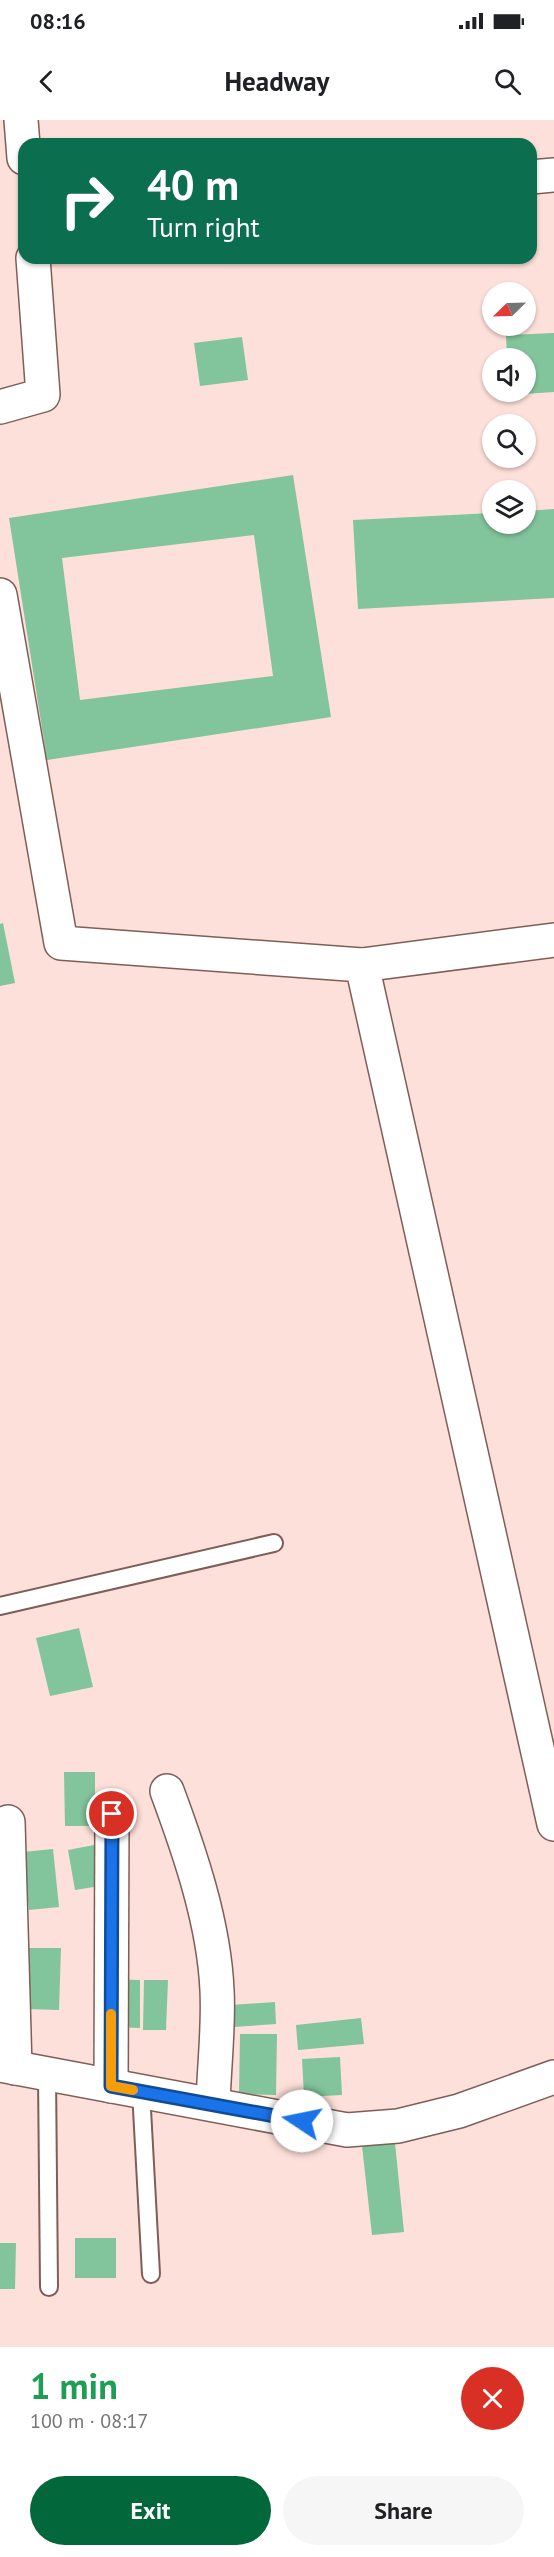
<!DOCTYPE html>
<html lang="en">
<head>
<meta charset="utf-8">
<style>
	:root { --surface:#fff; --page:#f6f6f6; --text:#202124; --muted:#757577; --accent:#03673c }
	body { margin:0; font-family:"PT Sans",sans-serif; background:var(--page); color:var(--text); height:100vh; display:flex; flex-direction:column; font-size:22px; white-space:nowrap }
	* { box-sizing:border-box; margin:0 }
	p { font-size:20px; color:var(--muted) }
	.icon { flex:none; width:33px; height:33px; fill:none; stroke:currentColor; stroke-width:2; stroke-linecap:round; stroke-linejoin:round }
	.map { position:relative; height:2227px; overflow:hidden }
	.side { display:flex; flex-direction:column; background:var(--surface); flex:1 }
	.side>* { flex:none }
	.banner { position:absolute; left:18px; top:18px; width:519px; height:126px; border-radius:18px; box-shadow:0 2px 4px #0004; background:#0b6e4f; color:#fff; overflow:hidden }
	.needle { width:39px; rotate:247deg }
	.controls { position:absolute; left:482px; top:162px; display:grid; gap:12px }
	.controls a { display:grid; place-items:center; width:54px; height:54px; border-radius:50%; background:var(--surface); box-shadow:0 2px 4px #0004; font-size:30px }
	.pin { position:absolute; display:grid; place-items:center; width:51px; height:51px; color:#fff; margin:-26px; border:3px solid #fff; border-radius:50%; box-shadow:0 2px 6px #0007 }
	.me { position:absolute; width:66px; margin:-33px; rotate:281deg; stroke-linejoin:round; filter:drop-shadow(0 0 4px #0008) }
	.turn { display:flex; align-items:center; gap:21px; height:126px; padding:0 30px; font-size:27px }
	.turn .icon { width:78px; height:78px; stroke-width:2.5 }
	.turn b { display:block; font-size:42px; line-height:51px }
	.round { display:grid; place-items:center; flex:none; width:63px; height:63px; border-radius:32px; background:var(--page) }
	.headline { display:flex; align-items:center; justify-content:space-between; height:102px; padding:0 30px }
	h1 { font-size:36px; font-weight:800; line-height:45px; color:#1e9e55 }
	.cta { display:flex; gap:12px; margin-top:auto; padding:12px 30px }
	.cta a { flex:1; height:69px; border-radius:36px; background:var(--accent); color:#fff; font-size:24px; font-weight:800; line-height:69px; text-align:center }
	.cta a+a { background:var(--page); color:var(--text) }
	.status { display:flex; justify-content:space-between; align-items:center; height:42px; padding:0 30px; background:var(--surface); direction:ltr }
	.status svg { height:16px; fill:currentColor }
	header { display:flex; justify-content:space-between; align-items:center; height:78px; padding:0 30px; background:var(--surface); font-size:27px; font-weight:800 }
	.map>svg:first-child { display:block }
	.building { fill:#82c49b; fill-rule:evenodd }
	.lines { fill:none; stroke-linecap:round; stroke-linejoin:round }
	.lane-casing { stroke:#7e5e58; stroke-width:20 }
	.street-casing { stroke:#7e5e58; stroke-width:36 }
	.lane { stroke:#fff; stroke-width:16 }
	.street { stroke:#fff; stroke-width:33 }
	.route-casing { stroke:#114b97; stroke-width:15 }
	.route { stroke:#1a73e8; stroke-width:10 }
	.slow { stroke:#f59e0b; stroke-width:10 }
</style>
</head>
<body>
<div class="status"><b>08:16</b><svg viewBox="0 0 49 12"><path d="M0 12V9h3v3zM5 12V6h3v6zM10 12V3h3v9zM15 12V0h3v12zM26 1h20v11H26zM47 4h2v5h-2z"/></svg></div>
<header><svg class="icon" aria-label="back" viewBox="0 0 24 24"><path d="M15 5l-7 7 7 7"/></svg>Headway<svg class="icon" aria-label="search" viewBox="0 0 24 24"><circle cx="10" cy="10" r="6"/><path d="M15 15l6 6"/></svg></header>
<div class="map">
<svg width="554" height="2227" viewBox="0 0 554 2227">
	<rect width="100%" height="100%" fill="#fde0d9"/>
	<g class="building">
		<polygon points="554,213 554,272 509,275 509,272 525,272 525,238 507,238 506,215"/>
		<polygon points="242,217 248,260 200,266 194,223"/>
		<path d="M293,355L331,597L47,640L9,398ZM254,415L273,556L80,580L62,438Z"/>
		<polygon points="554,389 554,478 358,489 353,400 492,393 492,404 525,404 525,391"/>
		<polygon points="3,803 15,863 0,866 0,804"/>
		<polygon points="79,1508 93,1567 50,1576 36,1518"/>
		<polygon points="64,1652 95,1652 95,1706 65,1706"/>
		<polygon points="99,1724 106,1765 75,1770 68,1730"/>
		<polygon points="53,1729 59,1787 29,1790 23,1732"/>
		<polygon points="29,1828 61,1828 59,1890 27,1889"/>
		<polygon points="104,1859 140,1860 140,1908 104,1907"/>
		<polygon points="144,1860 168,1860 166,1910 143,1910"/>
		<polygon points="275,1882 276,1904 204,1909 203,1887"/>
		<polygon points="361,1898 364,1924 298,1930 296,1905"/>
		<polygon points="240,1914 277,1914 276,1975 239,1974"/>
		<polygon points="340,1937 342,1975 304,1977 302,1939"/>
		<polygon points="395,2023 404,2112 372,2115 362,2026"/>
		<rect x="75" y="2118" width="41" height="40"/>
		<polygon points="0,2123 16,2123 15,2169 0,2169"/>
	</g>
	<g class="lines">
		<g class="lane-casing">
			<g id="lane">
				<polyline points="0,1486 274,1423"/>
				<polyline points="47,1954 49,2167"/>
				<polyline points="141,1971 151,2154"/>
			</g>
		</g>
		<g class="street-casing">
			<g id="street">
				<polyline points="21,0 24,38"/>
				<polyline points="531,57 554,55"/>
				<polyline points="0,287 43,275 33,138"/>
				<polyline points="0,475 61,823 362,845 554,1704"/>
				<polyline points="362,845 554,820"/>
				<path d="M167,1671C190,1733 214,1803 217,1870C219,1907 214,1947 213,1984"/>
				<polyline points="8,1702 15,1948"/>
				<polyline points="0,1945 347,2010 398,2006 459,1991 554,1957"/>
				<polyline points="111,1966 112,1694"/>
			</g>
		</g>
		<use href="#lane" class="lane"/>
		<use href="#street" class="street"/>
	</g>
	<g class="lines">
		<g class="route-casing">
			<polyline id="route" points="112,1694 111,1966 302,2001"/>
		</g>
		<use href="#route" class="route"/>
		<polyline class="slow" points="111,1894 111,1966 133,1970"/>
	</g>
</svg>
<div class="controls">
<a><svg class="needle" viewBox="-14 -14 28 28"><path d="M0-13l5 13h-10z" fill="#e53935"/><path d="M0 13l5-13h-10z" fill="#757577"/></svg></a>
<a><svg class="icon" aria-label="sound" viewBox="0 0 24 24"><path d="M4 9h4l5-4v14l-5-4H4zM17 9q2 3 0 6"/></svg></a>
<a><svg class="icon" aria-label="search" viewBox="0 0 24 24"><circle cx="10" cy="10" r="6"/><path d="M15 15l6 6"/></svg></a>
<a><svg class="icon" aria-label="layers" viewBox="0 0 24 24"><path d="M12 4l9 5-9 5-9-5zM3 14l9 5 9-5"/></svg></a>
</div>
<div class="pin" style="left:112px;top:1694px;background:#d93025"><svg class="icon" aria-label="arrive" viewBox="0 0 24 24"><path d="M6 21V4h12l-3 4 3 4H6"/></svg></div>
<svg class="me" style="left:302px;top:2001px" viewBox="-20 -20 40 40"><circle r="19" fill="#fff"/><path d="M0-13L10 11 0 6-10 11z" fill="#1a73e8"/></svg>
<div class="banner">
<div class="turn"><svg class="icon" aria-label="right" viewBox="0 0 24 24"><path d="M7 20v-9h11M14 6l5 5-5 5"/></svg><div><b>40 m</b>Turn right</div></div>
</div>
</div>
<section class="side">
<div class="headline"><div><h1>1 min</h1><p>100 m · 08:17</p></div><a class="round" style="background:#d93025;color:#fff"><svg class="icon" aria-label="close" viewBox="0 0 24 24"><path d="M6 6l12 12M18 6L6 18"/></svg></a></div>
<div class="cta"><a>Exit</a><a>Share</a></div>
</section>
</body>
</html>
